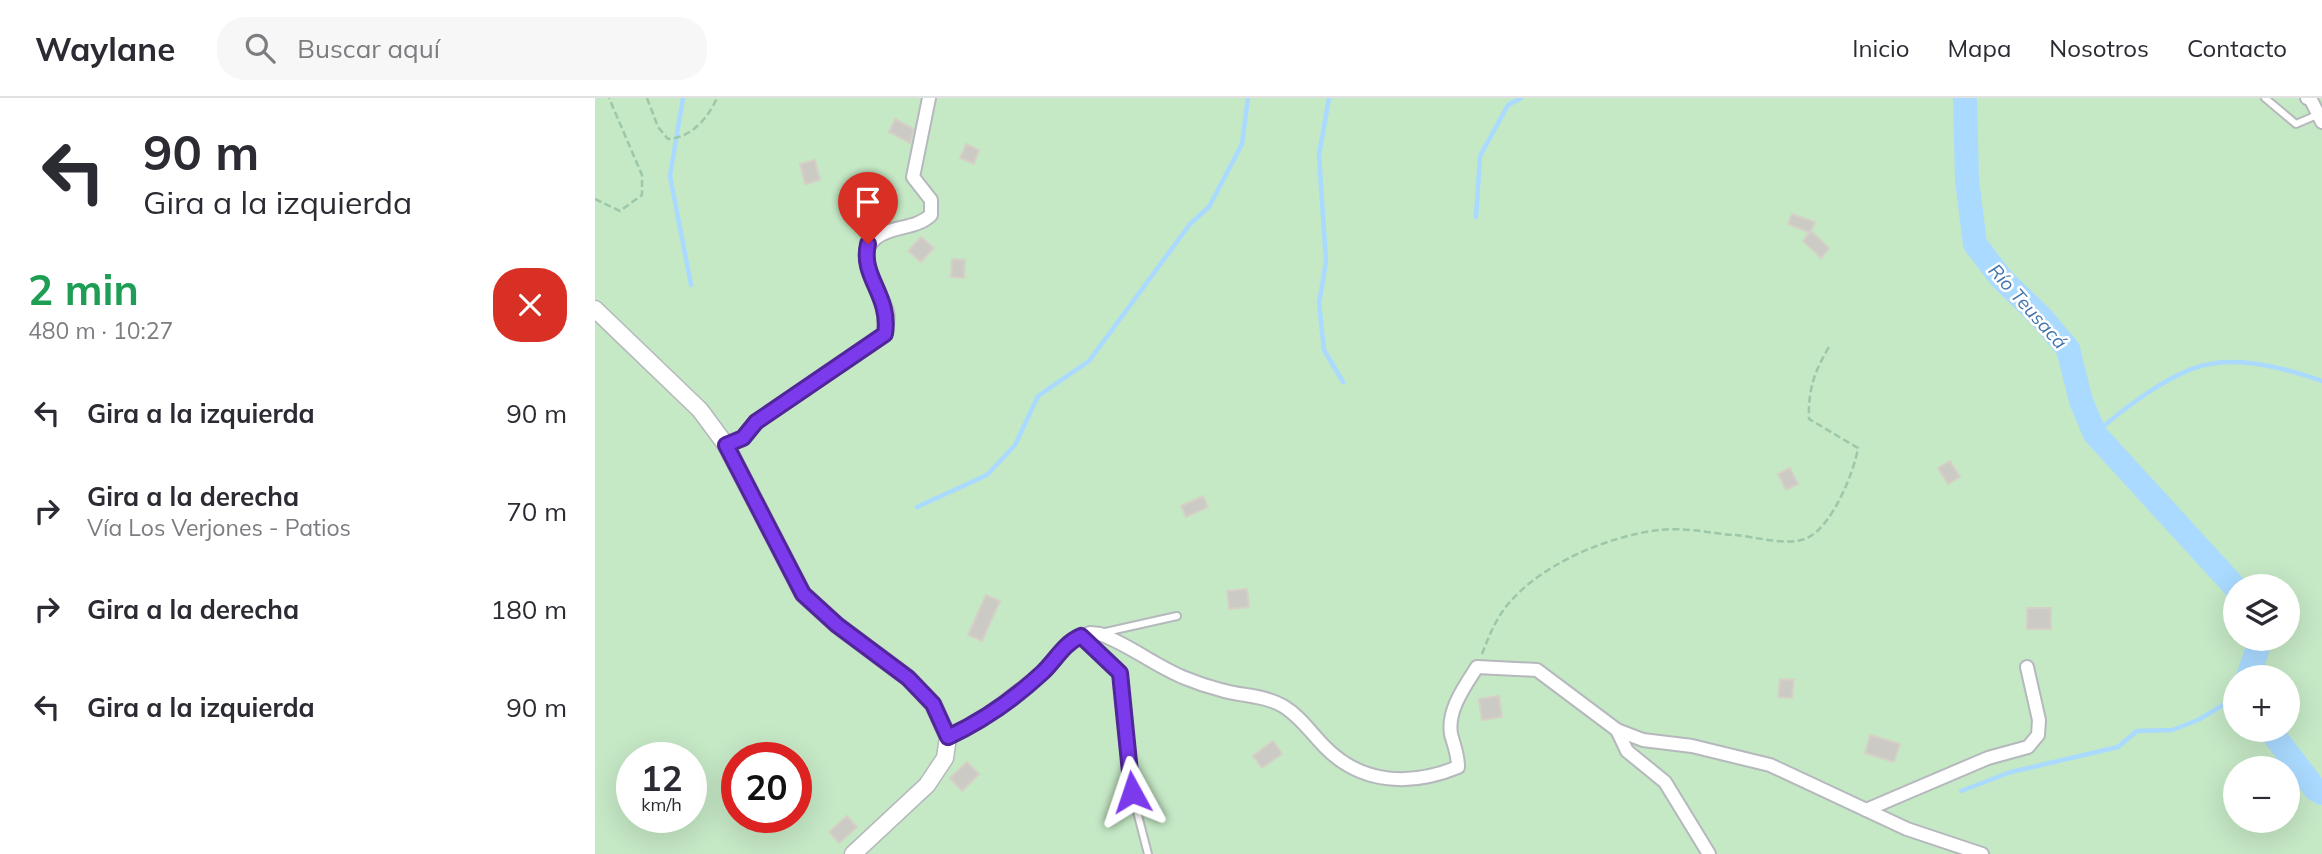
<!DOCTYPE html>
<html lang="es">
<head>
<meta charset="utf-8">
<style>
	:root { --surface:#fff; --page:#f7f7f7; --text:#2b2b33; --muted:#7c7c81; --line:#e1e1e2 }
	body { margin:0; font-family:Mulish,sans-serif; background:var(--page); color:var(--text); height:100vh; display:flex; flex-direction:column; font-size:26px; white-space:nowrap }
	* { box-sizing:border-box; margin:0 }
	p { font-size:23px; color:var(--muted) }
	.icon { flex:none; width:38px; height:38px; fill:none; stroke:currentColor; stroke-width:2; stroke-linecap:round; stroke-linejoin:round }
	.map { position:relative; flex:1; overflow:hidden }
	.details { display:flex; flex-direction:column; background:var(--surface); width:595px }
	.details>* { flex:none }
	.hud { background:#fff; color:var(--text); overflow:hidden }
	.tools { position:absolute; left:1628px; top:476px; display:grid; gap:14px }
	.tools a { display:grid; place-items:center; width:77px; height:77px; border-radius:50%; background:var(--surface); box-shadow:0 7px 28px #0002; font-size:35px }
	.speed { position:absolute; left:21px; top:644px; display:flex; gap:14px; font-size:35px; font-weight:700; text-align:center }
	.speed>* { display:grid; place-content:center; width:91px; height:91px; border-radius:50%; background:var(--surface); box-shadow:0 7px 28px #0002; line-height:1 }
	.speed small { font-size:18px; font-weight:400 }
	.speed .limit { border:10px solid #d22; background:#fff; color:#111 }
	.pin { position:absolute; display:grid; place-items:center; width:60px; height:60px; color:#fff; margin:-72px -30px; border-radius:50% 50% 50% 0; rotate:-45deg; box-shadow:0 0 7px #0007 }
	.pin .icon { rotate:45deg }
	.me { position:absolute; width:77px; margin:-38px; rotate:355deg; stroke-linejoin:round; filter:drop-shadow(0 0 5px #0008) }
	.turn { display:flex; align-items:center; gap:24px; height:147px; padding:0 28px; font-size:32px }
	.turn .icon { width:91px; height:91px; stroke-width:2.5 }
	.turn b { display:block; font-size:49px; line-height:60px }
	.round { display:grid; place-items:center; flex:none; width:74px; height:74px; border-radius:28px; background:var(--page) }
	.summary { display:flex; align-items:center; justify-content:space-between; height:119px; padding:0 28px }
	h1 { font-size:42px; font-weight:700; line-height:52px; color:#1e9e55 }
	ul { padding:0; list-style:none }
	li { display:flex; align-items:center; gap:21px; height:98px; padding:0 28px }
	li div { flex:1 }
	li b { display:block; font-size:26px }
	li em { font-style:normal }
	header { display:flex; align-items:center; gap:42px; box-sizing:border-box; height:98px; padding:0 35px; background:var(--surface); border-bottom:2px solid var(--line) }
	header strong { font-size:33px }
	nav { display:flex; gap:38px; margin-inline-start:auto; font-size:24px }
	.search { width:490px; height:63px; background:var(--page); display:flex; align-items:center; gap:18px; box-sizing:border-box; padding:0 24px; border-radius:28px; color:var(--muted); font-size:26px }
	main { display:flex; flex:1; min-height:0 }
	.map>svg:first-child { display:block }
	.green { fill:#c5e8c5; fill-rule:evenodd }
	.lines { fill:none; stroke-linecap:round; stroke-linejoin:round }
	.stream { stroke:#aadaff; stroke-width:4.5 }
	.river { stroke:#aadaff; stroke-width:24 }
	.building { fill:#cccac5; stroke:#d6d1c6; stroke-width:2 }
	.service-casing { stroke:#b5b8bc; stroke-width:10 }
	.minor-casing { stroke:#b5b8bc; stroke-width:16 }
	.tertiary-casing { stroke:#b5b8bc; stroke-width:19 }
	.path { stroke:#9cc7a9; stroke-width:2.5; stroke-dasharray:7 3.5; stroke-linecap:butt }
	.service { stroke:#fff; stroke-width:6 }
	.minor { stroke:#fff; stroke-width:12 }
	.tertiary { stroke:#fff; stroke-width:16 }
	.route-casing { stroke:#51269a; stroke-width:18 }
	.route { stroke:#7c3aed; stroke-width:12 }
	.labels { text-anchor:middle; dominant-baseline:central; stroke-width:5; stroke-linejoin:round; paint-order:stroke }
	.water-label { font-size:19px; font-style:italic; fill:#4174aa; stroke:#fff }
</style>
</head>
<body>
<header>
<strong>Waylane</strong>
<div class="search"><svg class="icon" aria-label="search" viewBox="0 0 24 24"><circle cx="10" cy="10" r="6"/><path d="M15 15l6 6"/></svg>Buscar aquí</div>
<nav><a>Inicio</a><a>Mapa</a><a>Nosotros</a><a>Contacto</a></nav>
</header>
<main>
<section class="details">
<div class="hud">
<div class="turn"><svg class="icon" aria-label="left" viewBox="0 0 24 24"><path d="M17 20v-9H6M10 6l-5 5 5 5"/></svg><div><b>90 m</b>Gira a la izquierda</div></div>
</div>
<div class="summary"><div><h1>2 min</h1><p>480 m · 10:27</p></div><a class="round" style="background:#d93025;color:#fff"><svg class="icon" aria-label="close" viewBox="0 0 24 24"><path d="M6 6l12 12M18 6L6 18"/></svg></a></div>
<ul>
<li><svg class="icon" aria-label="left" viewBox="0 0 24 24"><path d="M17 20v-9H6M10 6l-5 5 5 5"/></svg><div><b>Gira a la izquierda</b></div><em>90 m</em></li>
<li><svg class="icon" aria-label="right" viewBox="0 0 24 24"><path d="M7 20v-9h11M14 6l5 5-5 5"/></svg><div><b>Gira a la derecha</b><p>Vía Los Verjones - Patios</p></div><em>70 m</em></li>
<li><svg class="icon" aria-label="right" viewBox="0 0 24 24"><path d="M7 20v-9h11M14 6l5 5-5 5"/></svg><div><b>Gira a la derecha</b></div><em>180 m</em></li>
<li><svg class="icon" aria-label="left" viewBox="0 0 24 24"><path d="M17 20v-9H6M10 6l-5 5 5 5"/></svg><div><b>Gira a la izquierda</b></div><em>90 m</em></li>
</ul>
</section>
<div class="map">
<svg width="1727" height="756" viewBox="0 0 1727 756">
	<rect width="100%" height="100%" fill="#f1efe8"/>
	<path class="green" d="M0,0H1727V756H0ZM1640,488H1692V541H1640ZM1640,579H1692V632H1640ZM37,660H96V719H37ZM142,660H201V719H142ZM1640,670H1692V723H1640Z"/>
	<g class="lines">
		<g class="stream">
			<polyline points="88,0 75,78 96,187"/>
			<polyline points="734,0 724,57 731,164 724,205 729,252 748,284"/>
			<polyline points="881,119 885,58 913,7 926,0"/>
			<path d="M1500,336C1526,312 1575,275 1610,267C1646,258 1693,271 1727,283"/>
			<polyline points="322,409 392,377 420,347 443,298 494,263 595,126 614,109 647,46 653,0"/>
			<polyline points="1366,693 1416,674 1523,649 1542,633 1577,632 1603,622 1640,600"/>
		</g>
		<g class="river">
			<polyline points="1370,0 1372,82 1380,146 1406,180 1446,219 1473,251 1486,303 1500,336 1640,489"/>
			<polyline points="1653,579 1666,541"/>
			<polyline points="1675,632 1720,691 1727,695"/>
		</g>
	</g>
	<g class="building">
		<polygon points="300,21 319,31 315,45 294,34"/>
		<polygon points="371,46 384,52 379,66 365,60"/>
		<polygon points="220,62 225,82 210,86 205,66"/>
		<polygon points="1197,116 1220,124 1215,135 1193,126"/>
		<polygon points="1216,133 1234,150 1226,160 1208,143"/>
		<polygon points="326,139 339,150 326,164 313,153"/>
		<polygon points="357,161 370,162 369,180 356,179"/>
		<polygon points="1355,363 1365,379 1353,386 1343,370"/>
		<polygon points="1195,370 1203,386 1191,392 1183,376"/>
		<polygon points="608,398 613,409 591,419 586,408"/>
		<polygon points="652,491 654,509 634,511 632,493"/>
		<polygon points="391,497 405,503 387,543 373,537"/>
		<rect x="1432" y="510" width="24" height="21"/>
		<polygon points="1185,581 1199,582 1197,600 1183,599"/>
		<polygon points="904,598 907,619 887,622 884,601"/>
		<polygon points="1275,637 1305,646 1299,664 1270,655"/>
		<polygon points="678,643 687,656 667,670 658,658"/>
		<polygon points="372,664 384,676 367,693 355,680"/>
		<polygon points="252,718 262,729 244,745 234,734"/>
	</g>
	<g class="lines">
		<g class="service-casing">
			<g id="service">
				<polyline points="1670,0 1701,26 1722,17"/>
				<polyline points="506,535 582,518"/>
				<polyline points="487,540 525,575 537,694 553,756"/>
			</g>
		</g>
		<g class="minor-casing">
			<g id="minor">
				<polyline points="1712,0 1716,2 1727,24"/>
				<path d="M131,347L148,339L161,324L290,236C291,229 294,221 292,214C286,190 256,160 281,140C297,127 320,132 336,117V102L318,79L334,0"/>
				<polyline points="1022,632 1032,653 1070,684 1114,756"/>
				<path d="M353,639L382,625L447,575L474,544L495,535L505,536C535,547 560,568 590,580C602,585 614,589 626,592C646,598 669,597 688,608C705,618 716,635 730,649C767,687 817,688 863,669C863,656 859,648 856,636C852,612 870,588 882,569L942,572L1022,632L1048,642L1097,648L1175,667L1312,731L1387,756"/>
				<polyline points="1271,712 1393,660 1433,649 1443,637 1444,622 1432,569"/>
			</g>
		</g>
		<g class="tertiary-casing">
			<polyline id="tertiary" points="0,211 105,312 131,347 208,496 242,527 313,580 338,606 353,639 350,660 332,687 258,756"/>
		</g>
		<g class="path">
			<path d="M52,0L63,29L73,41C96,40 113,20 122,0"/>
			<polyline points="0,101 25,113 47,97 47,77 14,0"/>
			<path d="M887,556C894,538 901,520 914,505C948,465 1014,438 1064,432C1088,429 1115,435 1138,437C1160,438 1191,449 1212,440C1237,429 1259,374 1263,350L1214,321C1213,292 1219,274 1234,249"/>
		</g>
		<use href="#service" class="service"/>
		<use href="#minor" class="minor"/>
		<use href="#tertiary" class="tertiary"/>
	</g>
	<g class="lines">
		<g class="route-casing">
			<path id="route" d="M273,146C265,179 296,197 290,236L161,324L148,340L131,347L208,496L242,527L313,580L338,606L353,639C387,623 419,601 447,575C461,562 468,546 486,538L525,575L537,694"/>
		</g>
		<use href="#route" class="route"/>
	</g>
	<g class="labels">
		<g class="water-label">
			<text transform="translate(1433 208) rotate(48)">Río Teusacá</text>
		</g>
	</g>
</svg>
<div class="tools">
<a><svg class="icon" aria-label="layers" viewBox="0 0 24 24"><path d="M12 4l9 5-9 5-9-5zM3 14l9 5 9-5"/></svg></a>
<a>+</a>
<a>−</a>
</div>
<div class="speed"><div>12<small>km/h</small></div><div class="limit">20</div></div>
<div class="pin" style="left:273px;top:146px;background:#d93025"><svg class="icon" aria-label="arrive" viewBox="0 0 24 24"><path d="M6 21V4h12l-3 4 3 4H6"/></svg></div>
<svg class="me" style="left:537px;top:694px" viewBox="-20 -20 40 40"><path d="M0-17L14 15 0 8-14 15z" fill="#7c3aed" stroke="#fff" stroke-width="4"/></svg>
</div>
</main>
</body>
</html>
